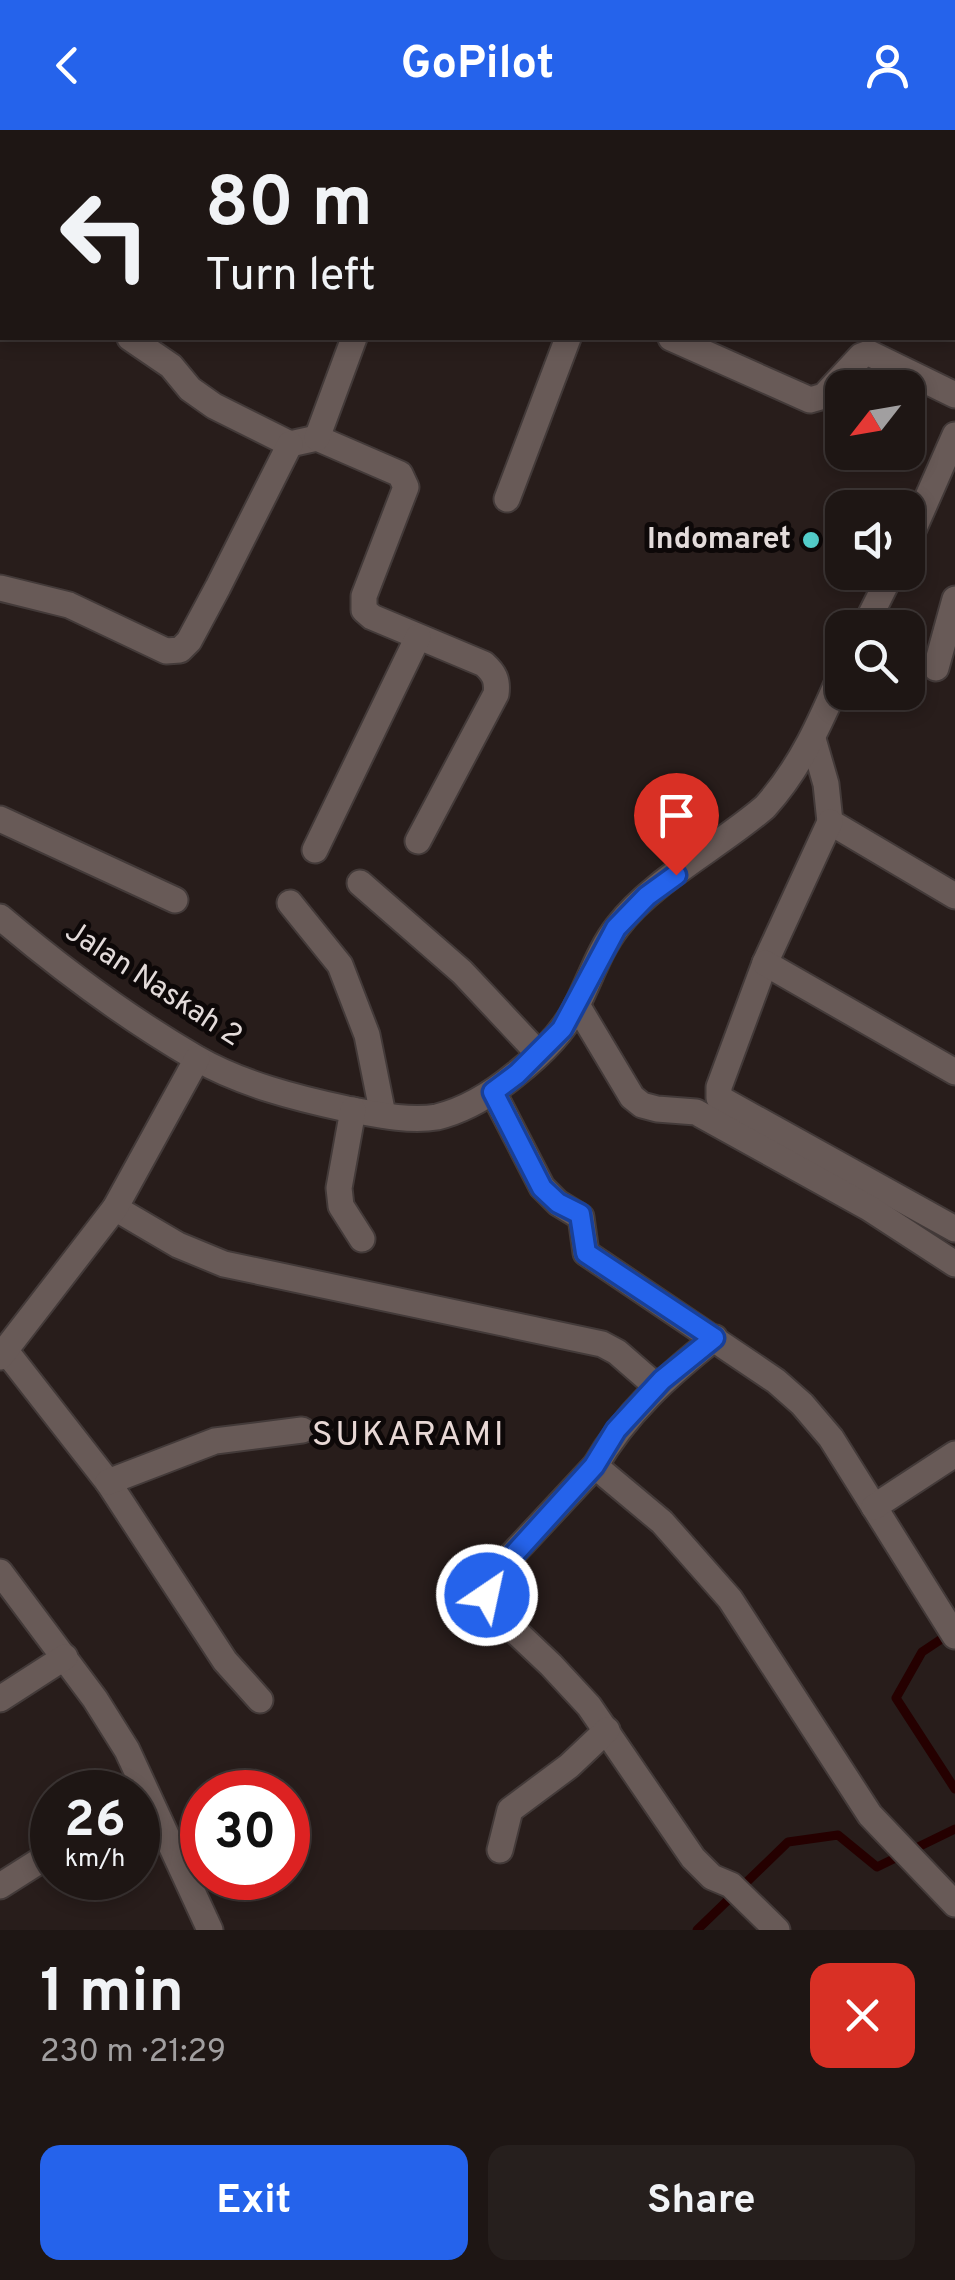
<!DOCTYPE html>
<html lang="en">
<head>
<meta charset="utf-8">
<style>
	:root { --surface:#1e1614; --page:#261f1d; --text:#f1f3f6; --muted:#a19fa0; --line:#3c3534; --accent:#2563eb }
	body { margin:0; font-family:Overpass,sans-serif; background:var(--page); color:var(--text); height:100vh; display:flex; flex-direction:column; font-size:38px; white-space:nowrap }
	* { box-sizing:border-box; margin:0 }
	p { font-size:32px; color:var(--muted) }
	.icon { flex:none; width:55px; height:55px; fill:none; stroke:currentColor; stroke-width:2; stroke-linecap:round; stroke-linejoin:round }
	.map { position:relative; height:1800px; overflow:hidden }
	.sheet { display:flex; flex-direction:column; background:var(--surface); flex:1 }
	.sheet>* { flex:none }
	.hud { position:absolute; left:0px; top:0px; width:955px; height:210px; box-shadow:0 5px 15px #0003,0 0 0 2px var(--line); background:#1e1614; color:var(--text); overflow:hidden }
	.needle { width:65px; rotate:239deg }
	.tools { position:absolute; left:825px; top:240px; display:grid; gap:20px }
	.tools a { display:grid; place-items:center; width:100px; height:100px; border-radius:20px; background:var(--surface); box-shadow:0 5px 15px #0003,0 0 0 2px var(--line); font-size:50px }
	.speed { position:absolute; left:30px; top:1640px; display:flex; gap:20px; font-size:50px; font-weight:700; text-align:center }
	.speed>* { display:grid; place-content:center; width:130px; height:130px; border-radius:50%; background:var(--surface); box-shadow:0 5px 15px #0003,0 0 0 2px var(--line); line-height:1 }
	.speed small { font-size:25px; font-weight:400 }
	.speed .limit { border:15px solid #d22; background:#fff; color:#111 }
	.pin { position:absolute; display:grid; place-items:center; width:85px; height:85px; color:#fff; margin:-102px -42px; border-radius:50% 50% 50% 0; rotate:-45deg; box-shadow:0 0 10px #0007 }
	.pin .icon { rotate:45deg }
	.me { position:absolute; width:110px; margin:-55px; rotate:34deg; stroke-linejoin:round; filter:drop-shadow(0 0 8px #0008) }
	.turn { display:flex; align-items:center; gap:35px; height:210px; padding:0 40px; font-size:45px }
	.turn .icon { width:130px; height:130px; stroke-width:2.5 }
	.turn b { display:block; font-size:70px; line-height:85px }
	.round { display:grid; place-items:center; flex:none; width:105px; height:105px; border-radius:20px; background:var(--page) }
	.summary { display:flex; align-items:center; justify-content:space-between; height:170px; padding:0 40px }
	h1 { font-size:60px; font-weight:700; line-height:75px }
	.action { display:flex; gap:20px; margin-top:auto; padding:20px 40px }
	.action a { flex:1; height:115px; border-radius:20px; background:var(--accent); color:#fff; font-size:40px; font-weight:700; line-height:115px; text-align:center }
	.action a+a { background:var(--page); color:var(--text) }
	header { display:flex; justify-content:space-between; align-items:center; height:130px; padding:0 40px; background:var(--accent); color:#fff; font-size:45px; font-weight:700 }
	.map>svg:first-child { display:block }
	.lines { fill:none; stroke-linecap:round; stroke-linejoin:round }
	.stream { stroke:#250000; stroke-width:9 }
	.minor-casing { stroke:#433a39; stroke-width:29 }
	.minor { stroke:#685a57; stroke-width:25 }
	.route-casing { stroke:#184099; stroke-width:25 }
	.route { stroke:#2563eb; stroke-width:18 }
	.poi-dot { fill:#53cdca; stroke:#0d0808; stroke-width:4 }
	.labels { text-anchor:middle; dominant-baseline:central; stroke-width:10; stroke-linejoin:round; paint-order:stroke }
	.poi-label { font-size:30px; font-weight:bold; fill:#e3dbda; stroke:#0d0808; text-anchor:end }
	.street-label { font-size:30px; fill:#e3dbda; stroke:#0d0808 }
	.quarter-label { font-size:35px; letter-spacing:2.5px; fill:#e8d8d5; stroke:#0d0808 }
</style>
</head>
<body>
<header><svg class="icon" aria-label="back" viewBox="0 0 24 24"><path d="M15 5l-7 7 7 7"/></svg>GoPilot<svg class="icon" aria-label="person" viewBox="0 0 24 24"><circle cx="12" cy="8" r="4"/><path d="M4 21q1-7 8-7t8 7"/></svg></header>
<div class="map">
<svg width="955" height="1800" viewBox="0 0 955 1800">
	<rect width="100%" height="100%" fill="#281d1b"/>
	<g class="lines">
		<g class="stream">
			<polyline points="949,1504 922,1522 896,1568 955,1659"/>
			<polyline points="697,1800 788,1712 838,1705 877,1737 955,1699"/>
		</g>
		<g class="minor-casing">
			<g id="minor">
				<polyline points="785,0 791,2"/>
				<polyline points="240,2 242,0"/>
				<polyline points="428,2 429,0"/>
				<polyline points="627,2 628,0"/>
				<polyline points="728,2 729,0"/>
				<polyline points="952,72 955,73"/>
				<polyline points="0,153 2,154"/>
				<path d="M130,208L171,236L190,259L214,276L290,314L317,308L400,344L406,357L364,466V480L372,487L484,534C494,543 498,550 496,564L418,711"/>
				<polyline points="671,208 810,270 824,266 861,226 869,223 955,265"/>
				<polyline points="317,308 354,208"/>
				<polyline points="507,369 568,208"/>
				<polyline points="908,412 955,305"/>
				<polyline points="0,458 69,475 166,521 180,520 189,511 218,457 290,314"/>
				<polyline points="864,498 892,442"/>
				<polyline points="936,538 955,469"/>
				<polyline points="813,609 826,654 830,692 955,766"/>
				<polyline points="0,689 175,770"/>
				<polyline points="830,692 765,833 719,957 719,968 955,1099"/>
				<polyline points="315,720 418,507"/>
				<polyline points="360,753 462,842 539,924"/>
				<polyline points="290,773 340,835 367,905 383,985"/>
				<path d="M0,787C59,837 129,889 196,928C241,954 296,968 347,979C374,984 409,992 437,987C466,980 493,963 516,944C539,926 563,903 576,877C590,850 599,820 618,796C652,751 720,716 765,677C801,637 821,591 842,542"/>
				<polyline points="765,833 955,942"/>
				<polyline points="577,875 632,967 642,975 657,979 696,982 869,1078 955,1134"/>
				<polyline points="493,962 542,1057 558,1073 581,1087 586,1123 776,1251 802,1274 831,1308 955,1506"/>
				<polyline points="353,980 339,1058 341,1076 362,1109"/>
				<polyline points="115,1078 178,1115 224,1134 602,1214 617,1222 656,1256"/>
				<path d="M715,1208C667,1246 626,1283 595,1336L662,1392L730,1469L870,1685L955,1774"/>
				<polyline points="5,1220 108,1352 225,1531 260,1570"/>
				<polyline points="0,1227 115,1078 197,929"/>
				<polyline points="595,1336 496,1442 487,1454 487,1465 495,1482 551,1535 589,1576 693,1728 712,1747 731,1755 777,1800"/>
				<polyline points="108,1352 215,1311 302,1300"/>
				<polyline points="874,1377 955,1324"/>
				<polyline points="0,1442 95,1569 127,1620 210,1800"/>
				<polyline points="0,1569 65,1527"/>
				<polyline points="500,1720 510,1680 569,1636 607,1600"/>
				<polyline points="0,1756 52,1723"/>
			</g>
		</g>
		<use href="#minor" class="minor"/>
	</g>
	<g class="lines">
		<g class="route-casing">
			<polyline id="route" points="487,1465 487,1454 594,1336 616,1300 662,1250 714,1208 586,1123 580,1084 558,1073 542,1058 493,962 517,944 562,899 616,798 647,766 676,745"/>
		</g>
		<use href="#route" class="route"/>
	</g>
	<circle class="poi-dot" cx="811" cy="410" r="10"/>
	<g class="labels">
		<g class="poi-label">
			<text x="791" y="410">Indomaret</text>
		</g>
		<g class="street-label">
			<text transform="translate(153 855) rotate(33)">Jalan Naskah 2</text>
		</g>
		<g class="quarter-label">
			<text x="409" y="1306">SUKARAMI</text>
		</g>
	</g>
</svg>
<div class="tools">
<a><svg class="needle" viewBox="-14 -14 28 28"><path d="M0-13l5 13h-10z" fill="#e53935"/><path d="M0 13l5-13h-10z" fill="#a19fa0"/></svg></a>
<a><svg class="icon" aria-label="sound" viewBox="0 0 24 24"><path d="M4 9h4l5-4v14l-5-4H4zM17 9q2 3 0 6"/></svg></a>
<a><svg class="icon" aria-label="search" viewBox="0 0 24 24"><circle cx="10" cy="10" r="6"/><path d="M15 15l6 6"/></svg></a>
</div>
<div class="speed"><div>26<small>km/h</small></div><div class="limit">30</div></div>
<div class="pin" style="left:676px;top:745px;background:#d93025"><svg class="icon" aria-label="arrive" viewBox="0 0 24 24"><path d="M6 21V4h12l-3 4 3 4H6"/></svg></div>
<svg class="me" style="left:487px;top:1465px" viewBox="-20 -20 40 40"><circle r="17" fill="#2563eb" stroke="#fff" stroke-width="3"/><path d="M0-11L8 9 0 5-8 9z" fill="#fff"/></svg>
<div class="hud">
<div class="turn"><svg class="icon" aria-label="left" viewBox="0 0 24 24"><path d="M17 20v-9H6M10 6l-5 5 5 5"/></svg><div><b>80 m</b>Turn left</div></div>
</div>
</div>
<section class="sheet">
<div class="summary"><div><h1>1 min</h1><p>230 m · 21:29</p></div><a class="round" style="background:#d93025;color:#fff"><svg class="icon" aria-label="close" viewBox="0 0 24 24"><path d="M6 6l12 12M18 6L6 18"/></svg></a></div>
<div class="action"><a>Exit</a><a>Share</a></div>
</section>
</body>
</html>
